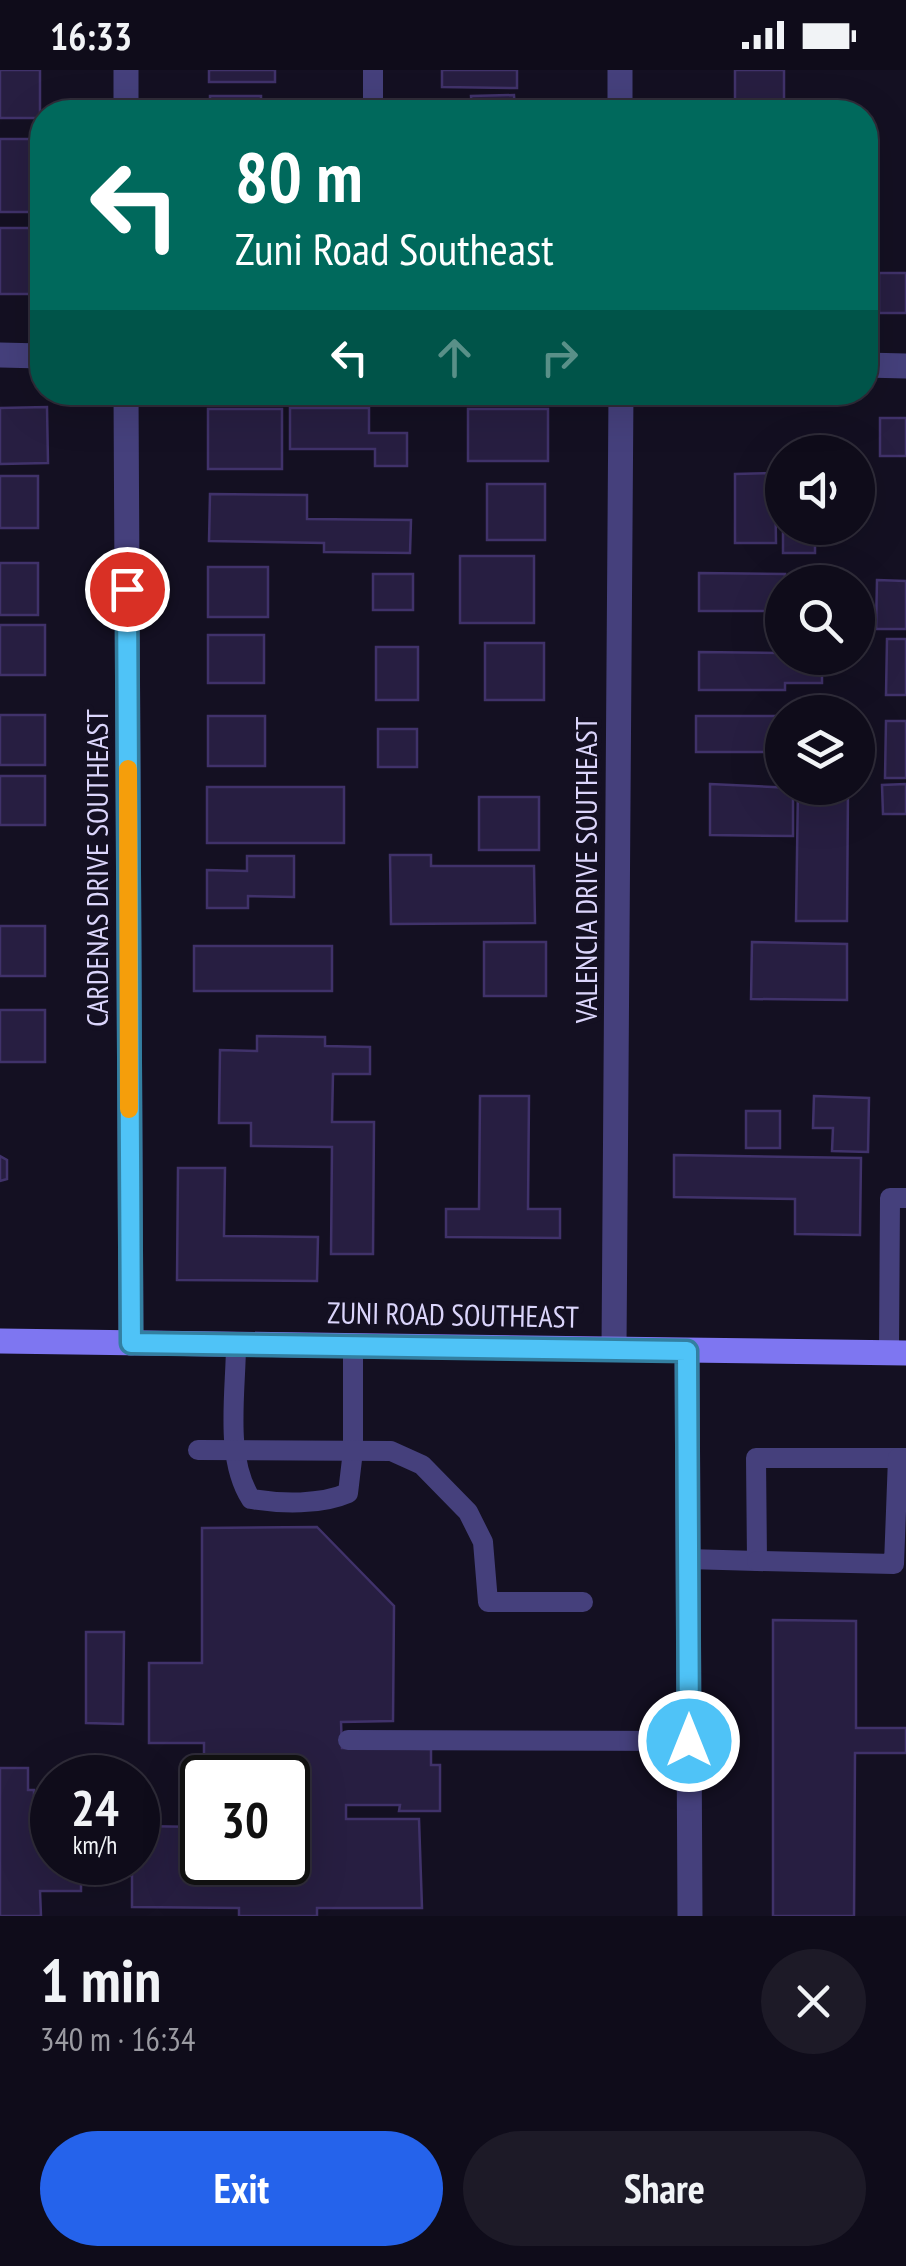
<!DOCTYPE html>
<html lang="en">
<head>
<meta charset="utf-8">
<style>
	:root { --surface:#0f0c1a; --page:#1d1a27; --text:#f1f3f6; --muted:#9b9ba2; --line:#2f2c39; --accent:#2563eb }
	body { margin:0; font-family:"PT Sans Narrow",sans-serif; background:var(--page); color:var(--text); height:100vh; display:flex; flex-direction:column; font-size:38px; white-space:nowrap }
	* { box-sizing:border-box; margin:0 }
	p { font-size:32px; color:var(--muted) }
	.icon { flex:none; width:55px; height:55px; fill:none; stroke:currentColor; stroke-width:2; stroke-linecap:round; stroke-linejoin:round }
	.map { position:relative; height:1846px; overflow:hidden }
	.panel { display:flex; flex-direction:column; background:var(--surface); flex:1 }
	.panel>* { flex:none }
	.guide { position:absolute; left:30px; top:30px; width:848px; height:305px; border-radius:40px; box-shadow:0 10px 40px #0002,0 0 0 2px var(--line); background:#00695c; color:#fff; overflow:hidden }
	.tools { position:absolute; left:765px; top:365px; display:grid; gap:20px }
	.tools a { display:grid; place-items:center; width:110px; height:110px; border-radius:50%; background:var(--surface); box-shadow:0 10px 40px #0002,0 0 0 2px var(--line); font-size:50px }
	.speed { position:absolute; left:30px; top:1685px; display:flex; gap:20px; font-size:50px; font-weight:700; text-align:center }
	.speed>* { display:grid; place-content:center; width:130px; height:130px; border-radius:50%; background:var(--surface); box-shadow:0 10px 40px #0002,0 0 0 2px var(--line); line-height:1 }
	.speed small { font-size:25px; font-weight:400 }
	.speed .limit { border:5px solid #111; border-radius:15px; background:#fff; color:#111 }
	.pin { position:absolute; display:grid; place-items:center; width:85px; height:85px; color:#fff; margin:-42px; border:5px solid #fff; border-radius:50%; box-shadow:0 2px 10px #0007 }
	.me { position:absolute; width:110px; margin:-55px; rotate:0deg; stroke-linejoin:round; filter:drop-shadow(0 0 8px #0008) }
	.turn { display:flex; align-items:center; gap:35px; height:210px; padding:0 40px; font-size:45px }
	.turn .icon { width:130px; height:130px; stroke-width:2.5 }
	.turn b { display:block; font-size:70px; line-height:85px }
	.lanes { display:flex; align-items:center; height:95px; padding:0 40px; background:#0003; justify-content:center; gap:50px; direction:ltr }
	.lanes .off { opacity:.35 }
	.round { display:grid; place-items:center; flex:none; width:105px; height:105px; border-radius:52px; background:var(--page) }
	.headline { display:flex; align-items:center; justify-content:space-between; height:170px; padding:0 40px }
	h1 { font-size:60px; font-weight:700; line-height:75px }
	.primary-button { display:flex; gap:20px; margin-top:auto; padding:20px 40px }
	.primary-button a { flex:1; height:115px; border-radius:60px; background:var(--accent); color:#fff; font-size:40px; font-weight:700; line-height:115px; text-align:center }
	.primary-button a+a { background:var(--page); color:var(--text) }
	.status { display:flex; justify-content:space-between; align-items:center; height:70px; padding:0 50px; background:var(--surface); direction:ltr }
	.status svg { height:28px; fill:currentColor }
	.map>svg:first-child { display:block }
	.building { fill:#271e41; stroke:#40326a; stroke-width:2.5 }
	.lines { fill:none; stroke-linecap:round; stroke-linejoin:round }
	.lane { stroke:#45407c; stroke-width:20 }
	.street { stroke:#45407c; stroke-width:25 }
	.secondary { stroke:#7e76f1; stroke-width:25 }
	.route-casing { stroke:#337fa1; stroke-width:25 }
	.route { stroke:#4fc3f7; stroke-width:18 }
	.slow { stroke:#f59e0b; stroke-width:18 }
	.labels { text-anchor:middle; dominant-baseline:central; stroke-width:10; stroke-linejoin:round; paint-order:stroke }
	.street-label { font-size:30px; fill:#dbd5fb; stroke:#141022 }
</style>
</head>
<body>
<div class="status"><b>16:33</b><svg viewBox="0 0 49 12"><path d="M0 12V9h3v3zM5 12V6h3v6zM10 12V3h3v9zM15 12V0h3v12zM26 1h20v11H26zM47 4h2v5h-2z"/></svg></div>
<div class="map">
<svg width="906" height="1846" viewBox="0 0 906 1846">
	<rect width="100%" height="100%" fill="#141022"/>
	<g class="building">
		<rect x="0" y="0" width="40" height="48"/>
		<rect x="209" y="0" width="66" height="12"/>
		<polygon points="442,0 517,0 517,18 442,17"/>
		<polygon points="735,0 784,0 784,31 773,31 773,42 735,42"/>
		<polygon points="514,25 515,42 472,42 471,26"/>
		<rect x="210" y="26" width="51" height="16"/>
		<rect x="0" y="69" width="42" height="73"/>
		<rect x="0" y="158" width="40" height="66"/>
		<rect x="879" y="203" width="27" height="40"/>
		<polygon points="47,337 48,393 0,394 0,338"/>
		<polygon points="290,338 369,338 369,363 407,363 407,396 375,396 375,379 290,379"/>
		<rect x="208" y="339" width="74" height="60"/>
		<rect x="468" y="339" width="80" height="52"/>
		<rect x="880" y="348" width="26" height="38"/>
		<polygon points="775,403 776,473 735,473 735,404"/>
		<rect x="0" y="406" width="38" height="52"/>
		<rect x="487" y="414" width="58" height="56"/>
		<polygon points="210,424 307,425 307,449 411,450 410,483 324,482 324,473 209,471"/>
		<rect x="783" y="459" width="32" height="24"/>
		<rect x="460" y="486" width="74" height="67"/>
		<rect x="0" y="493" width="38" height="52"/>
		<rect x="208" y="497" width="60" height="50"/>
		<polygon points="699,503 785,504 782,558 779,541 699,541"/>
		<rect x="373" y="504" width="40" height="36"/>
		<polygon points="877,510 906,511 906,559 876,559"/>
		<rect x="0" y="555" width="45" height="50"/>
		<rect x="208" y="565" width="56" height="48"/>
		<polygon points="779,569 782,569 782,588 822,588 822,613 785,613 785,620 699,620 699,582 779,583"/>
		<polygon points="887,569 906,569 906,625 886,625"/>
		<rect x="485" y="573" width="59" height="57"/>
		<rect x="376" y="577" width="42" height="53"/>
		<rect x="0" y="645" width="45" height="50"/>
		<rect x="208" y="646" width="57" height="50"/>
		<rect x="696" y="646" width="86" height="36"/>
		<polygon points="886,651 906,651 906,708 885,708"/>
		<rect x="378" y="659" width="39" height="38"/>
		<rect x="0" y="706" width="45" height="49"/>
		<polygon points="710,714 793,718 793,766 710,765"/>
		<polygon points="906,714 906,744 883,744 882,715"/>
		<rect x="207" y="717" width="137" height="56"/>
		<polygon points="798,718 848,718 847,851 796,851"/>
		<rect x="479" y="727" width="60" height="53"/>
		<polygon points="390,785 431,785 431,796 534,796 535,853 391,854"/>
		<polygon points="247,786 294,786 294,827 248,826 248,838 207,838 207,800 247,801"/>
		<rect x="0" y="856" width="45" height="50"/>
		<rect x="484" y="872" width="62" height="54"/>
		<polygon points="752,872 847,874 847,930 751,929"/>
		<rect x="194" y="876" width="138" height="45"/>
		<rect x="0" y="940" width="45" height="52"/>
		<polygon points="257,966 325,967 325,976 370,977 370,1004 333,1004 332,1052 374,1052 373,1184 331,1184 332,1077 251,1076 251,1053 219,1053 220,980 257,981"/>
		<polygon points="480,1026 529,1026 528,1139 560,1139 560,1168 446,1167 446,1139 479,1139"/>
		<polygon points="814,1026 869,1028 868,1082 832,1081 833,1058 813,1058"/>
		<rect x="746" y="1041" width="34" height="37"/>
		<polygon points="674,1085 861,1088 860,1165 795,1164 795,1129 674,1127"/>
		<polygon points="0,1086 7,1090 7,1109 0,1111"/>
		<polygon points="178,1098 225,1098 224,1166 318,1167 317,1211 177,1210"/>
		<polygon points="317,1457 394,1536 393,1651 341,1652 342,1678 431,1679 431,1695 440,1695 440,1741 399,1741 400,1735 346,1735 346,1749 419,1749 422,1838 317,1838 317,1846 239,1846 239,1838 132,1837 132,1806 122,1805 122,1792 138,1792 138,1756 202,1757 202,1792 288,1792 288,1708 204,1706 204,1673 149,1673 149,1593 202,1593 202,1458"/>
		<polygon points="773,1550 856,1551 856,1658 906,1658 906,1683 855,1683 854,1846 773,1846"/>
		<polygon points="86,1562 124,1562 123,1654 86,1653"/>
		<polygon points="0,1698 28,1698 28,1720 34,1720 34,1772 52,1772 52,1792 81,1792 81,1821 40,1821 41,1846 0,1846"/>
	</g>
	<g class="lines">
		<g class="lane">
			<polyline points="373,42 373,0"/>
			<path d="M236,1274C236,1322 224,1387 251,1429C281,1434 321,1435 348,1423L353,1381V1275"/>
			<polyline points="889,1283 890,1128 906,1128"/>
			<polyline points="198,1380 391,1381 422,1395 468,1442 483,1472 488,1532 583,1532"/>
			<polyline points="688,1489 757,1491 756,1388 906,1388"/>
			<polyline points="757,1491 894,1494 898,1388"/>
			<polyline points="348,1670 689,1671"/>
		</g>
		<g class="street">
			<polyline points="126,0 126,42"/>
			<polyline points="620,0 620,42"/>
			<polyline points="0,285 42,286"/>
			<polyline points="865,295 906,296"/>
			<polyline points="126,322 131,1273"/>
			<polyline points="614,1278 621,322"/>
			<polyline points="687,1281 690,1846"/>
		</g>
		<polyline class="secondary" points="0,1271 906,1283"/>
	</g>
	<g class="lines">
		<g class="route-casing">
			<polyline id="route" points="127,519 131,1273 687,1281 689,1671"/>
		</g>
		<use href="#route" class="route"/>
		<polyline class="slow" points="128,699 129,1039"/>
	</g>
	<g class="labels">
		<g class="street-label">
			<text transform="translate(96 798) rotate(-90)">CARDENAS DRIVE SOUTHEAST</text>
			<text transform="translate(585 800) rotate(-90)">VALENCIA DRIVE SOUTHEAST</text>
			<text transform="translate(453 1244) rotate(1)">ZUNI ROAD SOUTHEAST</text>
		</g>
	</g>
</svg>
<div class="tools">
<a><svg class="icon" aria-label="sound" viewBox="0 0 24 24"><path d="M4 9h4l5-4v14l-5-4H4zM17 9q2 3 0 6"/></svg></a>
<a><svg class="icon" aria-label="search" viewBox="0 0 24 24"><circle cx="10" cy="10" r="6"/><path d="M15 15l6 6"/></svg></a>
<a><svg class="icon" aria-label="layers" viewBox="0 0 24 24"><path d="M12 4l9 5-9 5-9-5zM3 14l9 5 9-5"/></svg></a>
</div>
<div class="speed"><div>24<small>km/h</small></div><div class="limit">30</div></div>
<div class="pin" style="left:127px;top:519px;background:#d93025"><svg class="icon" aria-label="arrive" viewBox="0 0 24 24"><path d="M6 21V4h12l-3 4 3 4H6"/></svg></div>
<svg class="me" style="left:689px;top:1671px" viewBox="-20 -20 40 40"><circle r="17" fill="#4fc3f7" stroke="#fff" stroke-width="3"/><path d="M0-11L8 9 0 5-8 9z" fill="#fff"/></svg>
<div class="guide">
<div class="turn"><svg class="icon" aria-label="left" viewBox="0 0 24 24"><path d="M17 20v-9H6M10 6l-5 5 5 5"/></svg><div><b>80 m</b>Zuni Road Southeast</div></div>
<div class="lanes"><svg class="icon" aria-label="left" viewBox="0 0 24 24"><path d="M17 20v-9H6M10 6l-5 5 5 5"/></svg><svg class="icon off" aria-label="ahead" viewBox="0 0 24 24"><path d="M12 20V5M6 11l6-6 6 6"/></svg><svg class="icon off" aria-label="right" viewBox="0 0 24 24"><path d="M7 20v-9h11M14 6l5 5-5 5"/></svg></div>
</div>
</div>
<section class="panel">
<div class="headline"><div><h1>1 min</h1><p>340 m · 16:34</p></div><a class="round"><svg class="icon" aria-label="close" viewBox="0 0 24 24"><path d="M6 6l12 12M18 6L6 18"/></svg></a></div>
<div class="primary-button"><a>Exit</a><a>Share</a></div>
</section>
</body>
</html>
